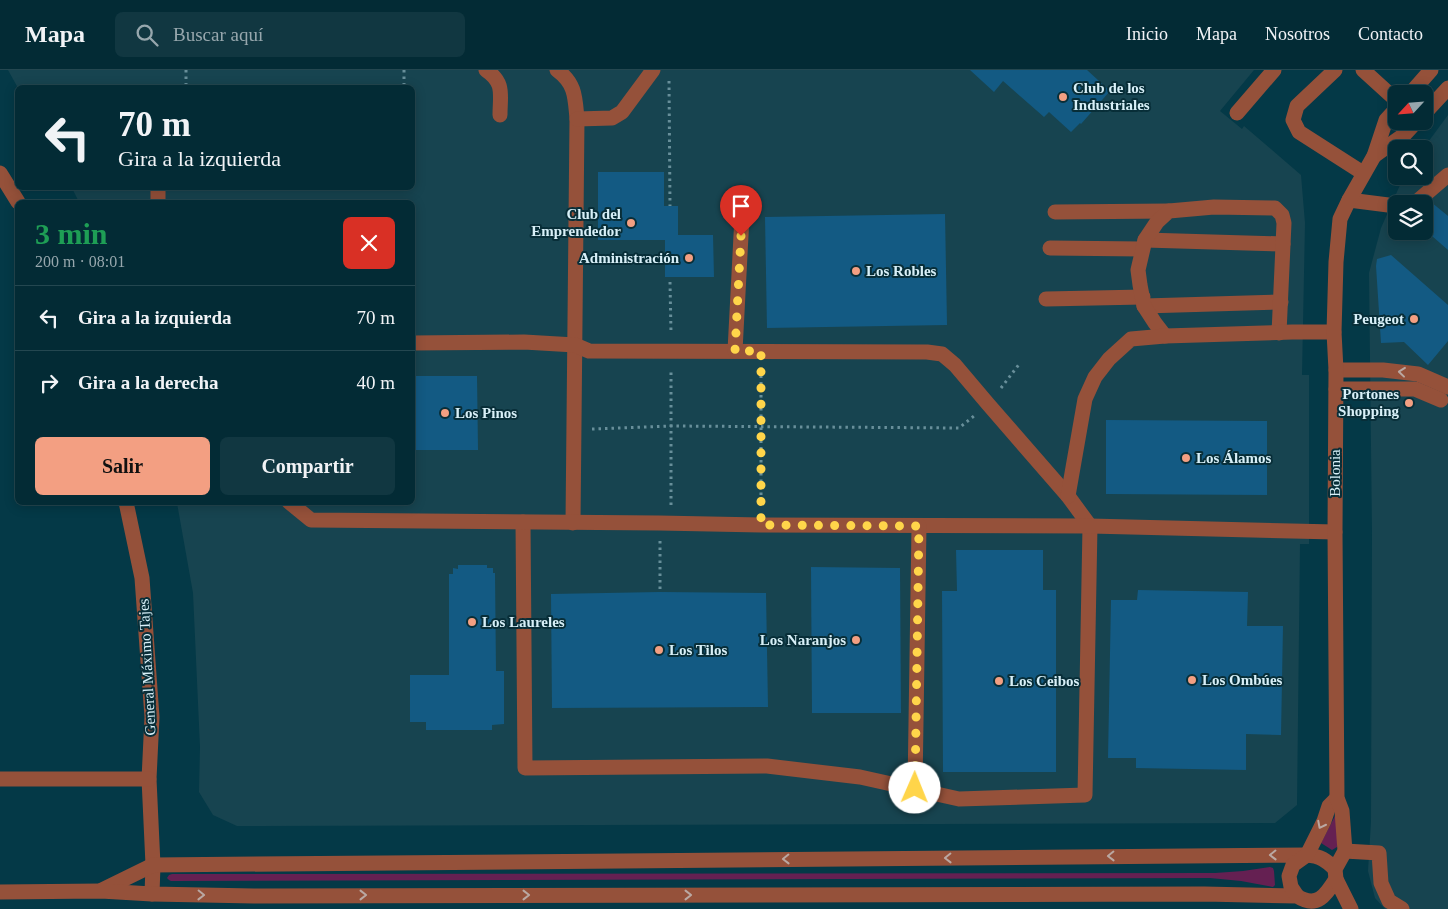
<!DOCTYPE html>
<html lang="es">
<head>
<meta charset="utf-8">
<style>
	:root { --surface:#032b35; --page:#113741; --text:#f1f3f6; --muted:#97a7ad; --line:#244750; --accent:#f39f82 }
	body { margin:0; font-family:Georgia,serif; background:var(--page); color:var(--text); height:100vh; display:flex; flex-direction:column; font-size:19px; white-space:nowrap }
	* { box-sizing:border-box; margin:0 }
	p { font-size:16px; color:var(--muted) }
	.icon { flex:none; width:28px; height:28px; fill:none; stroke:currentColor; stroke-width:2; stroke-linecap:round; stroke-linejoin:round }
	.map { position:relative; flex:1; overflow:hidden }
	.drawer { position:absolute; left:15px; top:130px; width:400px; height:305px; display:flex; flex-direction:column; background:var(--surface); border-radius:8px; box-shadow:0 2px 12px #0003,0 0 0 1px var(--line) }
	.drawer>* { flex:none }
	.hud { position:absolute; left:15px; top:15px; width:400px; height:105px; border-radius:8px; box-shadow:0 2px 12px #0003,0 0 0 1px var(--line); background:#032b35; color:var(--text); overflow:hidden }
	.needle { width:32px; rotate:244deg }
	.buttons { position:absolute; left:1388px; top:15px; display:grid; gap:10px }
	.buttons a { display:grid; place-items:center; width:45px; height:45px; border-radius:8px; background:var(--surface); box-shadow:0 2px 12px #0003,0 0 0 1px var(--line); font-size:25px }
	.pin { position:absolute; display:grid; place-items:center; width:42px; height:42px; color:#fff; margin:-51px -21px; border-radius:50% 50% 50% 0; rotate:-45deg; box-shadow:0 0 5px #0007 }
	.pin .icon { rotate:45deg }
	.me { position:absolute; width:55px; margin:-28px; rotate:1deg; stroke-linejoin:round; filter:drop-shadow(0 0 4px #0008) }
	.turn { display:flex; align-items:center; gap:18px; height:105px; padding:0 20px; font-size:22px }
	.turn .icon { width:65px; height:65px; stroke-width:2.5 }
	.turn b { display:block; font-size:35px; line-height:42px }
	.round { display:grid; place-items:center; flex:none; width:52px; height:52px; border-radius:8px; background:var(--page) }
	.overview { display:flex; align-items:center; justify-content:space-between; height:85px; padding:0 20px }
	h1 { font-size:30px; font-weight:800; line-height:38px; color:#1e9e55 }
	.primary-button { display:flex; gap:10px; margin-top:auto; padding:10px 20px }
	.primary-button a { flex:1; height:58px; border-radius:8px; background:var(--accent); color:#111; font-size:20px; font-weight:800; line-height:58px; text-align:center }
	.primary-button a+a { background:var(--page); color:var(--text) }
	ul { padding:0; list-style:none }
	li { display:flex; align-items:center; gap:15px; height:65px; padding:0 20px; border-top:1px solid var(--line) }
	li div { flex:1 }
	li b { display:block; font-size:19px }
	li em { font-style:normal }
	header { display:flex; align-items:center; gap:30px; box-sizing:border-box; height:70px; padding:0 25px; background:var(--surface); border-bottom:1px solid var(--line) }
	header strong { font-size:24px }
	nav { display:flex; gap:28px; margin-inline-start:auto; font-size:18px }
	.search { width:350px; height:45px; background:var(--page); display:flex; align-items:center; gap:12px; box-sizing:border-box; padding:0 18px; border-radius:8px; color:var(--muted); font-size:19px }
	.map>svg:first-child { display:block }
	.built { fill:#174450; fill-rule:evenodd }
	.green { fill:#652052 }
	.building { fill:#135a83 }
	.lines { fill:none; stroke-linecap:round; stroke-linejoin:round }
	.path { stroke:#688f9a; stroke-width:3; stroke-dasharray:2.5 4; stroke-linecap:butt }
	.minor { stroke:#95513a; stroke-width:15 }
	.oneway { stroke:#baa8a2 }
	.route { stroke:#ffd54a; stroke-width:9; stroke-dasharray:0 16.2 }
	.poi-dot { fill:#f39f82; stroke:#082e38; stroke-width:2 }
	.labels { text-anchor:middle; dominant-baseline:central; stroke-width:4; stroke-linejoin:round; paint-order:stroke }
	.poi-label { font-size:15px; font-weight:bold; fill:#d8f0f8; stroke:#082e38; text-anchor:start }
	.street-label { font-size:15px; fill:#d8f0f8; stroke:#082e38 }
</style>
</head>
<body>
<header>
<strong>Mapa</strong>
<div class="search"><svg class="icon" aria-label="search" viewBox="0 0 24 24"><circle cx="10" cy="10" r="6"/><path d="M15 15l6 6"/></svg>Buscar aquí</div>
<nav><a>Inicio</a><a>Mapa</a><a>Nosotros</a><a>Contacto</a></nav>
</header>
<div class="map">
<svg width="1448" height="839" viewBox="0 0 1448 839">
	<rect width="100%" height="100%" fill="#043947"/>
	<g class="built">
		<polygon points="8,0 1254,0 1220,41 1242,59 1244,56 1301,105 1305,153 1302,305 1309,305 1309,474 1300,474 1297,735 1275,753 237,756 213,745 199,722 200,677 193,523 177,433 412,432 412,132 79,132 72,118 412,118 412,18 18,18"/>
		<path d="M1448,45V839H1385L1375,828L1368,801L1371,752L1372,463L1369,203L1381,158L1404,106H1424L1423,79ZM1396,134H1424V161H1396Z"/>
	</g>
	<g class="green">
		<polygon points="1336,744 1338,746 1337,777 1332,780 1321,773"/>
		<polygon points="1270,797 1273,798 1274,801 1275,815 1273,817 1241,811 1210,808 171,811 169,810 167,808 169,805 172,804 1215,803 1243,801"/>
	</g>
	<g class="building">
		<polygon points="970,0 1087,0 1110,21 1081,54 1080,53 1071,62 1049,42 1044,47 1003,11 994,22"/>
		<polygon points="598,102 664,102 664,136 678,136 678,165 713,165 714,207 665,207 665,170 598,170"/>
		<polygon points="1431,132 1448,146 1448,180 1424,159 1424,138"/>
		<polygon points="945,144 947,255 767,258 765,147"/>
		<polygon points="1391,185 1448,235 1448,271 1428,295 1404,272 1381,273 1376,196 1377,189"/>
		<polygon points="412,306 477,306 478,380 412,380"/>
		<polygon points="1106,350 1267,351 1267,425 1106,424"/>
		<polygon points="956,480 1043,480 1043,520 1056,520 1056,702 943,702 942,521 957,521"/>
		<polygon points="458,495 487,495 487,498 493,498 493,503 495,503 496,601 504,601 504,654 492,655 492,660 426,660 426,652 410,652 410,605 449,605 449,504 453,504 453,498 458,499"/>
		<polygon points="811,497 900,498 901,643 812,643"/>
		<polygon points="1138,520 1248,522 1247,556 1283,556 1281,665 1246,664 1246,700 1136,698 1136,688 1108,688 1111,530 1137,530"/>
		<polygon points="660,522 766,523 768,637 552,638 551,524"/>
	</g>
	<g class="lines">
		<g class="path">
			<polyline points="186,0 186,18"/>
			<polyline points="404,0 404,18"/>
			<polyline points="669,11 670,136"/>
			<polyline points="670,212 671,263"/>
			<polyline points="761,299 761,435"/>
			<polyline points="1001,318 1020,293"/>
			<polyline points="592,359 672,356 959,358 974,346"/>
			<polyline points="671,435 671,299"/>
			<polyline points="660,471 660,522"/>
		</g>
		<g class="minor">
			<path d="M486,0C505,13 500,24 500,45"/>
			<path d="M557,0C576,14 575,28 577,49L573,453"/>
			<polyline points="1335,0 1297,36 1293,50 1299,62 1363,103"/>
			<polyline points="1363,0 1396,30"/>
			<polyline points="1410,24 1431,0"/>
			<polyline points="1237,43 1274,0"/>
			<polyline points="1424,44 1448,18"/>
			<polyline points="577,49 612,48 622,42 653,0"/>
			<polyline points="1374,86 1405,64 1417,51"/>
			<polyline points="0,103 18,132"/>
			<polyline points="158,118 158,132"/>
			<polyline points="1349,130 1396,136"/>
			<polyline points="1414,134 1448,105"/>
			<polyline points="1055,142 1169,141"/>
			<polyline points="1145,170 1283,174"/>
			<polyline points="1050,178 1142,179"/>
			<polyline points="1046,229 1143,227"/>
			<polyline points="1144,236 1281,232"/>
			<polyline points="1165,266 1155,253 1144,236 1140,215 1138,200 1145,170 1157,152 1169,141 1214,137 1275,138 1282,145 1284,153 1279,263"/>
			<polyline points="412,273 524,272 575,275 589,281 927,282 942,284 955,295 988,334 1068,426 1090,456 1085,725 959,729 860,707 767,696 525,698 523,452"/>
			<polyline points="735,281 743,127"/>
			<polyline points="1336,300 1383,300 1418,304 1448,317"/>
			<polyline points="1336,319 1415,319 1441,330"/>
			<polyline points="1068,426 1085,329 1095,307 1109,289 1131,269 1165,266 1292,262 1334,262"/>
			<polyline points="126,432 142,508 152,647 149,709 153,795 152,824"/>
			<polyline points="289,432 311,450 659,453 761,455 1090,456 1335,462"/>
			<polyline points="0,709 149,709"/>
			<polyline points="915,718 919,456"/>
			<polyline points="1345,781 1379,783 1381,813 1389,831 1402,839"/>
			<path d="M102,820L153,795L1307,785C1320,786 1326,790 1335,799"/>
			<path d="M0,822L101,821L152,824L254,826L1204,824L1297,826C1317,839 1326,825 1336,809"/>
			<polyline points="1297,826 1291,817 1289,806 1293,795 1307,785 1324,751 1329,736 1337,728"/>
			<polyline points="1351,839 1336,809 1335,799 1345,781 1342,741 1337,728 1335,462 1336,300 1334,262 1336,192 1340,149 1349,130 1374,86 1386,50 1396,39"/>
		</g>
	</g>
	<defs><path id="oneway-chevron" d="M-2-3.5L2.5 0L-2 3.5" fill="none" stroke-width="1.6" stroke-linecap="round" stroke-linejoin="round" transform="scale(1.25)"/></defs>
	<g class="oneway">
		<use href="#oneway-chevron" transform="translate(1402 302) rotate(-174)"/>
		<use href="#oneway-chevron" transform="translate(1321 755) rotate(117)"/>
		<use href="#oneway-chevron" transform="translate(1273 785) rotate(179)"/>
		<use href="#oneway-chevron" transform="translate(1111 786) rotate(179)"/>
		<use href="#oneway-chevron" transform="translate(948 788) rotate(179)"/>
		<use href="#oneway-chevron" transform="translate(786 789) rotate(179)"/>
		<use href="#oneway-chevron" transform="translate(201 825) rotate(1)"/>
		<use href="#oneway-chevron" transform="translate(363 825)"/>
		<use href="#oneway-chevron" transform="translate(526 825)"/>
		<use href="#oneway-chevron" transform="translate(688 825)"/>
	</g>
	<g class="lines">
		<polyline class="route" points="741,166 735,281 761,281 761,455 919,456 915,718"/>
	</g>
	<g class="poi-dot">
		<circle cx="1063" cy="27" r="5"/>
		<circle cx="631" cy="153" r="5"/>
		<circle cx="689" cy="188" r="5"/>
		<circle cx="856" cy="201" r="5"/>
		<circle cx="1414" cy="249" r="5"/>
		<circle cx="1409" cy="333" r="5"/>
		<circle cx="445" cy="343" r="5"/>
		<circle cx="1186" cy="388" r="5"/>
		<circle cx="472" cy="552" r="5"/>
		<circle cx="856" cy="570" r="5"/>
		<circle cx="659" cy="580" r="5"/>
		<circle cx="1192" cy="610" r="5"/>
		<circle cx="999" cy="611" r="5"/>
	</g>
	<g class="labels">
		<g class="poi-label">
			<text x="1073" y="18">Club de los<tspan x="1073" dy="17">Industriales</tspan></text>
			<text x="621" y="144" text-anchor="end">Club del<tspan x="621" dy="17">Emprendedor</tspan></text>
			<text x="679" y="188" text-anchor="end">Administración</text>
			<text x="866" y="201">Los Robles</text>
			<text x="1404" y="249" text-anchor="end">Peugeot</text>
			<text x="1399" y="324" text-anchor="end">Portones<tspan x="1399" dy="17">Shopping</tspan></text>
			<text x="455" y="343">Los Pinos</text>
			<text x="1196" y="388">Los Álamos</text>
			<text x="482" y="552">Los Laureles</text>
			<text x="846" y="570" text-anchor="end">Los Naranjos</text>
			<text x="669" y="580">Los Tilos</text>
			<text x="1202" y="610">Los Ombúes</text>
			<text x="1009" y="611">Los Ceibos</text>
		</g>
		<g class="street-label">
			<text transform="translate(1335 403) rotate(-90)">Bolonia</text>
			<text transform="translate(147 597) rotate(-93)">General Máximo Tajes</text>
		</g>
	</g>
</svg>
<div class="buttons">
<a><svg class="needle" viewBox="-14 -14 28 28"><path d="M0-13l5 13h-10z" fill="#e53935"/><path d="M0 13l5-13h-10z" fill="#97a7ad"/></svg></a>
<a><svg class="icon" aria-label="search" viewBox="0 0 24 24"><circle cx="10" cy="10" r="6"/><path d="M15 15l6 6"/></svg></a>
<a><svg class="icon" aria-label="layers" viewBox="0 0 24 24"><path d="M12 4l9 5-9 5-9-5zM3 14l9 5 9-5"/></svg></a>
</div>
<div class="pin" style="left:741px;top:166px;background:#d93025"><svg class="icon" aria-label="arrive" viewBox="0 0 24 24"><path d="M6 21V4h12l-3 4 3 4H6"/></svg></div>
<svg class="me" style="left:915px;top:718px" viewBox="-20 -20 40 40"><circle r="19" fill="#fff"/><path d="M0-13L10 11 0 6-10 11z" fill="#ffd54a"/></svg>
<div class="hud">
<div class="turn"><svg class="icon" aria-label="left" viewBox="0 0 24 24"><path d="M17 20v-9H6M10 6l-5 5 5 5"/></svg><div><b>70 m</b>Gira a la izquierda</div></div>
</div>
<section class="drawer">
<div class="overview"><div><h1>3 min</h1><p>200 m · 08:01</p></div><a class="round" style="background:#d93025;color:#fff"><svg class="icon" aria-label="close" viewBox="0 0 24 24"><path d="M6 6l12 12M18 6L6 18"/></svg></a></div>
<ul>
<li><svg class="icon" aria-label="left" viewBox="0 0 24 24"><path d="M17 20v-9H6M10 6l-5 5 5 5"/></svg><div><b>Gira a la izquierda</b></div><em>70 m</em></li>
<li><svg class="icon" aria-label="right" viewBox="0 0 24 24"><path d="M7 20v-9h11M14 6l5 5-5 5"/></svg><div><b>Gira a la derecha</b></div><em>40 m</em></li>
</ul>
<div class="primary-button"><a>Salir</a><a>Compartir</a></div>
</section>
</div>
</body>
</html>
